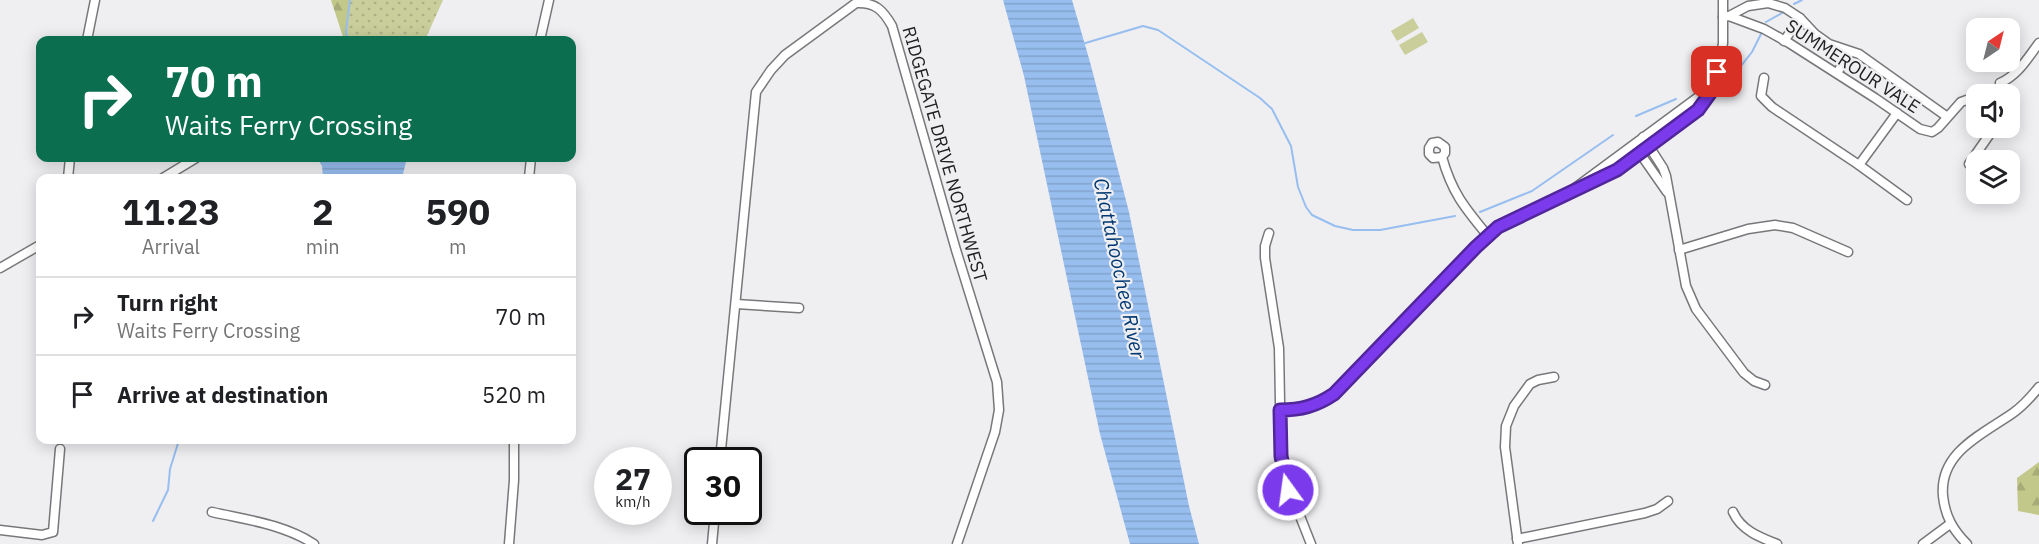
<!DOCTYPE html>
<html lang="en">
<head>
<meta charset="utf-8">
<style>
	:root { --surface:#fff; --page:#f6f6f6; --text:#202124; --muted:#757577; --line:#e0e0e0 }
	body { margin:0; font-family:"IBM Plex Sans",sans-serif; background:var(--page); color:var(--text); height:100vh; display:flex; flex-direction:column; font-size:22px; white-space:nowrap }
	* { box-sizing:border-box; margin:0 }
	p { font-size:20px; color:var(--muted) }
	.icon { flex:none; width:33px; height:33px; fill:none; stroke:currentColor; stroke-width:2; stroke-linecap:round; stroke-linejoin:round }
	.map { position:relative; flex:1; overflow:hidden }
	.sheet { position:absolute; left:36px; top:174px; width:540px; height:270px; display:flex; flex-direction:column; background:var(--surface); border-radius:12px; box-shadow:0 3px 15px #0003 }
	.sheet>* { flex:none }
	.banner { position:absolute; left:36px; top:36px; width:540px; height:126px; border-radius:12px; box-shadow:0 3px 15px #0003; background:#0b6e4f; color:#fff; overflow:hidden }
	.needle { width:39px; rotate:35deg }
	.buttons { position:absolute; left:1966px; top:18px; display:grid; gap:12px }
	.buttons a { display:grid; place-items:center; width:54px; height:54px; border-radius:12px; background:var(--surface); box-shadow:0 3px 15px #0003; font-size:30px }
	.speed { position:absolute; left:594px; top:447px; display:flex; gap:12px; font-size:30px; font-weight:700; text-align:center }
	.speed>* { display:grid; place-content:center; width:78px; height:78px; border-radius:50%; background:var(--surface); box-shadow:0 3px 15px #0003; line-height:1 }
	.speed small { font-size:15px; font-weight:400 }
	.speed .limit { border:3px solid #111; border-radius:9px; background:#fff; color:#111 }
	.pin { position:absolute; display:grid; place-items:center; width:51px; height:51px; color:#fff; margin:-26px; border-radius:12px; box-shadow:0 3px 9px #0006 }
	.me { position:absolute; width:66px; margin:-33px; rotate:346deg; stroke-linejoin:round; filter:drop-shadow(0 0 4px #0008) }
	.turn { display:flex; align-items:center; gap:21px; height:126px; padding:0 30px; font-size:27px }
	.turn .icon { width:78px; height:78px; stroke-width:2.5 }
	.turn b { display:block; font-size:42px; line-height:51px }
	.eta { display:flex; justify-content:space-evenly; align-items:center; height:102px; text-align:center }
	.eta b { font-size:36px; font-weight:800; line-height:42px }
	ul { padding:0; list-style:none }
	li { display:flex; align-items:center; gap:18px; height:78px; padding:0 30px; border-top:2px solid var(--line) }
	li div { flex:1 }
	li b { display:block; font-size:22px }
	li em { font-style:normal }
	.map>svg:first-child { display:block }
	.grass { fill:url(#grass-dots) }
	.forest { fill:url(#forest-firs) }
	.pitch { fill:#c9ce9b }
	.water { fill:url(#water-rules) }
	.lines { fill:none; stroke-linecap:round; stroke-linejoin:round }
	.stream { stroke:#97beef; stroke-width:2 }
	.street-casing { stroke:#77787a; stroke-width:11 }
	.street { stroke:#fff; stroke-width:8 }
	.route-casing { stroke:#51269a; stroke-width:15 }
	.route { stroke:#7c3aed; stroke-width:10 }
	.labels { text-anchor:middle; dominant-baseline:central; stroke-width:4.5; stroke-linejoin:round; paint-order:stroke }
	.street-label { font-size:18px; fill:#202021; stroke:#efeff2 }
	.water-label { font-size:20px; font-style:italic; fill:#003871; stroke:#efeff2 }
</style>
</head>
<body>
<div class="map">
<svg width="2039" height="544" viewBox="0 0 2039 544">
	<defs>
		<pattern id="grass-dots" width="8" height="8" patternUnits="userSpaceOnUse" patternTransform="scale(1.5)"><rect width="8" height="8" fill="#c9ce9b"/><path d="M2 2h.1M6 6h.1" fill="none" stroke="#acb185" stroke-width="1.8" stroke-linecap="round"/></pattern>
		<pattern id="forest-firs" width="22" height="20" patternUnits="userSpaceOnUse" patternTransform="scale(1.5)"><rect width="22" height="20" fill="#c2c88a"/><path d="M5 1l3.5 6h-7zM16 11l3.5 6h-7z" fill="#a6ac77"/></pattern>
		<pattern id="water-rules" width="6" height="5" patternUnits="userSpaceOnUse" patternTransform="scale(1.5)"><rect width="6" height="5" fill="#97beef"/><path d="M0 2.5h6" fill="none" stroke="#82a3cd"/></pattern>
	</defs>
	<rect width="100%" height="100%" fill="#efeff2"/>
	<polygon class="grass" points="350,0 443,0 425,40 348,40 346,32"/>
	<g class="forest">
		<polygon points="331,0 350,0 346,32 348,40 344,40"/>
		<polygon points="2039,462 2039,515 2018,511 2017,478"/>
	</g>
	<g class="pitch">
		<polygon points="1413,18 1419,28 1397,41 1391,31"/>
		<polygon points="1422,32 1428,42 1405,55 1399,45"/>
	</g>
	<g class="water">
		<polygon points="1003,0 1072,0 1090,62 1129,212 1189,506 1199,544 1130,544 1100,434 1024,76"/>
		<polygon points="317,158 407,158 402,178 323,178 322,166"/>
	</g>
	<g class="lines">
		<g class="stream">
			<polyline points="1794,4 1802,0"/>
			<polyline points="1766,22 1784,12"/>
			<polyline points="348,40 346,32 350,0"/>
			<polyline points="1082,44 1143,26 1158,30 1260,98 1272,109 1291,146 1298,187 1306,207 1312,215 1335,226 1353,230 1380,230 1455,216"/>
			<polyline points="1733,76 1752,52 1761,34"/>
			<polyline points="1636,116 1676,99"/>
			<polyline points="1480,212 1532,191 1613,135"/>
			<polyline points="153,521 168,490 170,469 179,440"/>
		</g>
		<g class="street-casing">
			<g id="street">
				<polyline points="1729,16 1748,6 1768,3 1785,8 1800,18 1815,34 1829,44 1859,54 1946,116"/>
				<polyline points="1723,17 1729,16 1764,29 1789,43 1875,98 1920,129 1932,132 1938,128 1961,102 1975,97 1977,99"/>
				<polyline points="87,40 95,0"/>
				<polyline points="540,40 549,0"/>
				<polyline points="1784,41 1800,18"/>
				<polyline points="1837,73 1850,52"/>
				<polyline points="1764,78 1761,96 1772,107 1859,165"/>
				<path d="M2000,83C2018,75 2027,59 2039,43"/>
				<polyline points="1897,113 1859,165 1907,200"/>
				<polyline points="1643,137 1663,168 1666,176 1686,286 1696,309 1744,373 1754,381 1765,385"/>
				<polyline points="1637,149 1667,192"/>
				<path d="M1442,157L1433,158L1429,154V148L1432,143L1438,142L1445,147V153L1442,157C1452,193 1465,208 1488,236"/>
				<polyline points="1969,164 1994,128"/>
				<polyline points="68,178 70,158"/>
				<polyline points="163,178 196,158"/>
				<polyline points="529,178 531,158"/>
				<polyline points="1575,188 1709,89"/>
				<polyline points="1269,233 1265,246 1265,258 1279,348 1281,456 1283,473 1311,544"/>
				<polyline points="1679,250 1748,229 1775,225 1793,228 1848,252"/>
				<polyline points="0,268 40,245"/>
				<polyline points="736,304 799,308"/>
				<path d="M1280,410C1301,410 1316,406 1334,394L1476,247L1498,227L1567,193L1580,189L1617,170L1698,110L1711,92L1720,63L1723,43V0"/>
				<path d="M720,460L756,92L771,70L785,55L856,3C875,2 883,10 892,26L956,250L997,382L999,410L995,432L957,544"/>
				<path d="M212,512C247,520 283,524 314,544"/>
				<path d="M1733,512C1741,530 1759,537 1777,544"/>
				<polyline points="0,530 42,535 53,532 60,449"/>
				<polyline points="1517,539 1645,513 1657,509 1668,501"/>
				<polyline points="509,544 514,480 514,440"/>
				<polyline points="712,544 715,512"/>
				<polyline points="1518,544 1505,447 1506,426 1514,406 1530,384 1538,380 1554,377"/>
				<polyline points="1923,544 1950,524"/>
				<path d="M1967,544C1953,530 1945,516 1943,496C1939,452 1983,434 2013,413C2023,406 2031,397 2039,387"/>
			</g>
		</g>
		<use href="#street" class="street"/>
	</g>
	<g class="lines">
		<g class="route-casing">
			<path id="route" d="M1288,490L1281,456L1280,410C1301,410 1316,406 1334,394L1476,247L1498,227L1617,170L1698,110L1711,92L1717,72"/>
		</g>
		<use href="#route" class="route"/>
	</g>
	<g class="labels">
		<g class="street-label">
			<text transform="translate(1853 66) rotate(33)">SUMMEROUR VALE</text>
			<text transform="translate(945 154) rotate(74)">RIDGEGATE DRIVE NORTHWEST</text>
		</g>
		<g class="water-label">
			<text transform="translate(1120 268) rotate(78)">Chattahoochee River</text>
		</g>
	</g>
</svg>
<div class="buttons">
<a><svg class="needle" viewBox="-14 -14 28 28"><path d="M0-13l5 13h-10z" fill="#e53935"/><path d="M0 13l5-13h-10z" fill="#757577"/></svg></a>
<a><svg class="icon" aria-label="sound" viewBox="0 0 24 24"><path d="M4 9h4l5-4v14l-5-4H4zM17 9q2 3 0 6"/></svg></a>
<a><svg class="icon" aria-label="layers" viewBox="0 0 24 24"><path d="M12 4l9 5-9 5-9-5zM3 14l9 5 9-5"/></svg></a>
</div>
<div class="speed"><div>27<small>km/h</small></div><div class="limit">30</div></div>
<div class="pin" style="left:1717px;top:72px;background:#d93025"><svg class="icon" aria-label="arrive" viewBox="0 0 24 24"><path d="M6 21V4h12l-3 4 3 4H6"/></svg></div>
<svg class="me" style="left:1288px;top:490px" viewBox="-20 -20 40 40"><circle r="17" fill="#7c3aed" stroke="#fff" stroke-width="3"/><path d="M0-11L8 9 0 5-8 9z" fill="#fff"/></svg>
<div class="banner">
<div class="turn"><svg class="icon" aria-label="right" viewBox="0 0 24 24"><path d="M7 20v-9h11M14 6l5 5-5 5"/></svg><div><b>70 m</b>Waits Ferry Crossing</div></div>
</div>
<section class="sheet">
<div class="eta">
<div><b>11:23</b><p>Arrival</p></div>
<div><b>2</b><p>min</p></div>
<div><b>590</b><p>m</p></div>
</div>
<ul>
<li><svg class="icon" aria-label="right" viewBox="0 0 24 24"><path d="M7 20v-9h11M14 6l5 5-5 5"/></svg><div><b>Turn right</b><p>Waits Ferry Crossing</p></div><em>70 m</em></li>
<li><svg class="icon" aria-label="arrive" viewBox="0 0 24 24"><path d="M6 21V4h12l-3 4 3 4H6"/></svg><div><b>Arrive at destination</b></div><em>520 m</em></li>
</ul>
</section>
</div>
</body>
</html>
